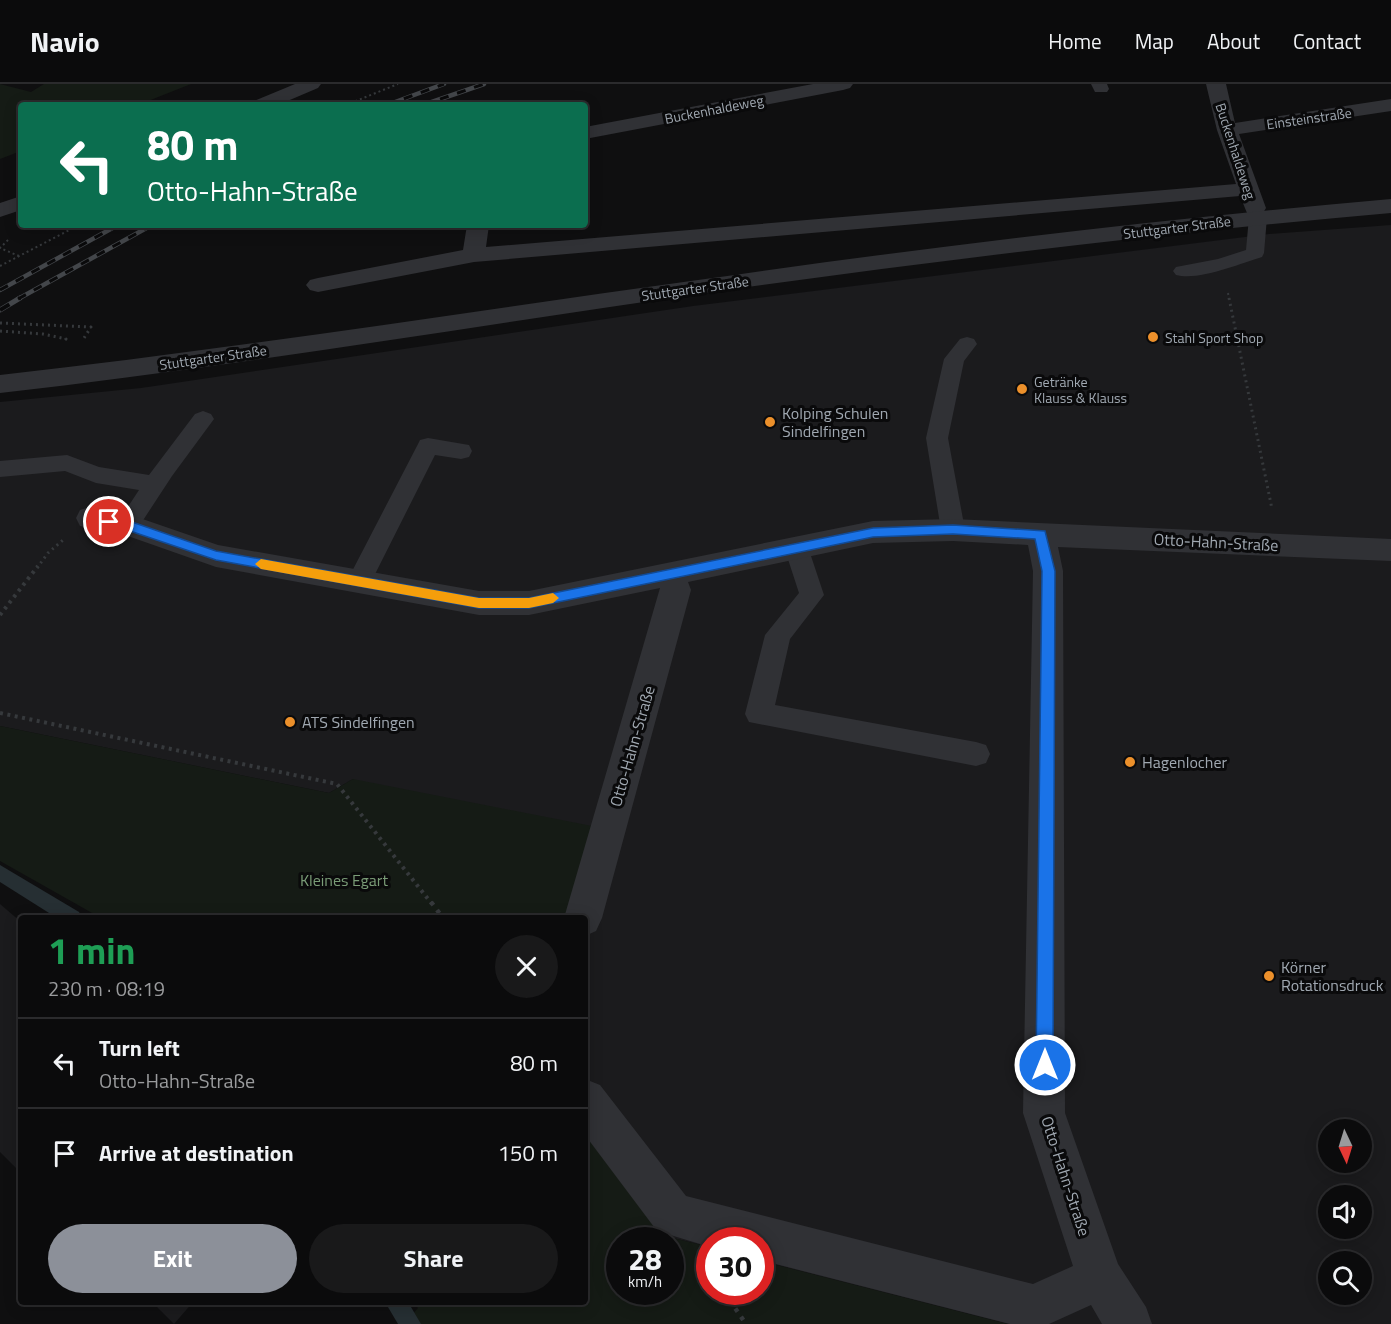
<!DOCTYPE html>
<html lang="en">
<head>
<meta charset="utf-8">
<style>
	:root { --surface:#0b0b0c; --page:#19191a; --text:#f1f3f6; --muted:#9a9b9d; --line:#2b2b2d; --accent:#8c9099 }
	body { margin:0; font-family:"Titillium Web",sans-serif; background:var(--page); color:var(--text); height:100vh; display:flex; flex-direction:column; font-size:22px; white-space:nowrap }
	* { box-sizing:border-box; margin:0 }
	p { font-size:20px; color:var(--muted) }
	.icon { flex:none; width:33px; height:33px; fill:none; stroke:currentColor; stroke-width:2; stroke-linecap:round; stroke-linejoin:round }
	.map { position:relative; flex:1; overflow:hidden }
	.details { position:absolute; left:18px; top:831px; width:570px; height:390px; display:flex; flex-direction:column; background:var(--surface); border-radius:6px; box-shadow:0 3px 15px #0003,0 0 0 2px var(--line) }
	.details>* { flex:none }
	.banner { position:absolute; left:18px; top:18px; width:570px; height:126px; border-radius:6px; box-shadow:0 3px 15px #0003,0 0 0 2px var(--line); background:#0b6e4f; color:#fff; overflow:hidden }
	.needle { width:39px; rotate:176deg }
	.tools { position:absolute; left:1318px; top:1035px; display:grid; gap:12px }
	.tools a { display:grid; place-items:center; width:54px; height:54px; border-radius:50%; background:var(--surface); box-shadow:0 3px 15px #0003,0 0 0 2px var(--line); font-size:30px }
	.speed { position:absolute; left:606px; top:1143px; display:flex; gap:12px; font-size:30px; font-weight:700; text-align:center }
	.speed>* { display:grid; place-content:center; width:78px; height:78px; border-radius:50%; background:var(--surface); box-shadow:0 3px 15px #0003,0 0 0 2px var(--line); line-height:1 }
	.speed small { font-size:15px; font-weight:400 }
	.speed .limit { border:9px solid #d22; background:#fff; color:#111 }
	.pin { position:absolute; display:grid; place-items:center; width:51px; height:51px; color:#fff; margin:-26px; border:3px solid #fff; border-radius:50%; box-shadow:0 2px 6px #0007 }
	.me { position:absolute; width:66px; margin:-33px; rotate:0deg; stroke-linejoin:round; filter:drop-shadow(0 0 4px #0008) }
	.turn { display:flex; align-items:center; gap:21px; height:126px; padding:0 30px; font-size:27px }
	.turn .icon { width:78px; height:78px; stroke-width:2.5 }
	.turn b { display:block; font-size:42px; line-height:51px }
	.round { display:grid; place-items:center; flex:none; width:63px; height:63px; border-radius:32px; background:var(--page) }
	.overview { display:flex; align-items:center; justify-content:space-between; height:102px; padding:0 30px }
	h1 { font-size:36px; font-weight:700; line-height:45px; color:#1e9e55 }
	.button { display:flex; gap:12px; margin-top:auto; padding:12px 30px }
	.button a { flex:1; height:69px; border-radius:36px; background:var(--accent); color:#fff; font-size:24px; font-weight:700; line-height:69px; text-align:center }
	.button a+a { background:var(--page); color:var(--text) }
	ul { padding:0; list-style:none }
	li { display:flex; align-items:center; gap:18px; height:90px; padding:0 30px; border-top:2px solid var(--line) }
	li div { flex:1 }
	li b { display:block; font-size:22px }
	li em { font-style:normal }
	header { display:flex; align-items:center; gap:36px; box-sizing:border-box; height:84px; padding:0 30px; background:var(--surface); border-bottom:2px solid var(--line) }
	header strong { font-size:28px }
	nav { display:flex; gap:33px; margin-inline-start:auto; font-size:21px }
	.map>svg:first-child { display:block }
	.built { fill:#1b1b1d; fill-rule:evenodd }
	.green { fill:#151b15; fill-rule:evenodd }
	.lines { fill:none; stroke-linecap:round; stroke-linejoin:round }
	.stream { fill:#262f33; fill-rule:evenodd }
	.path-far3 { stroke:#36393c; stroke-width:2; stroke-dasharray:2 3; stroke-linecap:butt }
	.path-far2 { stroke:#36393c; stroke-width:3; stroke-dasharray:2 4; stroke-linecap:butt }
	.path-far1 { stroke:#36393c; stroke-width:4; stroke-dasharray:3 4.5; stroke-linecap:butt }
	.path { stroke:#36393c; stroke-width:4.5; stroke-dasharray:4 6; stroke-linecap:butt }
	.service { fill:#303135; fill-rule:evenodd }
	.minor { fill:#303135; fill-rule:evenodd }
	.tertiary { fill:#303135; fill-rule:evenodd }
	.rail-far1-casing { stroke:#43464a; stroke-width:4.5 }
	.rail-casing { stroke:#43464a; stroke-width:5 }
	.rail-far1 { stroke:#0a0a0b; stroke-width:3; stroke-dasharray:9; stroke-linecap:butt }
	.rail { stroke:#0a0a0b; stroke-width:4; stroke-dasharray:11; stroke-linecap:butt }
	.route { fill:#1a73e8; stroke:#114b97; stroke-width:1.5 }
	.slow { fill:#f59e0b }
	.poi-dot { fill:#ec902b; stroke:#0a0a0b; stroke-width:2 }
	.labels { text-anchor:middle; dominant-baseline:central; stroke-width:6; stroke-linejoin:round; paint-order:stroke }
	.far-street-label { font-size:14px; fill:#a0a8b1; stroke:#0a0a0b }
	.far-poi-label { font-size:14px; fill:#a0a8b1; stroke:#0a0a0b; text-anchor:start }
	.poi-label { font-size:16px; fill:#a0a8b1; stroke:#0a0a0b; text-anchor:start }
	.street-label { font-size:16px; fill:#a0a8b1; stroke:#0a0a0b }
	.park-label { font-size:16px; fill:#7a9c77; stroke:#0a0a0b }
</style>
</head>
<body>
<header>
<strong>Navio</strong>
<nav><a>Home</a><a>Map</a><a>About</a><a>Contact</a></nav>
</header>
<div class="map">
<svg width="1391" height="1240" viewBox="0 0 1391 1240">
	<rect width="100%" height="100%" fill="#0f0f10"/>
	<g class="built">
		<path d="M1391,141V1240H1008L761,1177L760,1156H710L709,1163L665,1152L585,1047V834L353,695L329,709L0,642V318L141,304L693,222L1269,150ZM1329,1046H1362V1078H1329ZM1329,1112H1362V1144H1329ZM1329,1178H1362V1210H1329Z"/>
		<polygon points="0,820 21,838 21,1089 0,1068"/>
		<polygon points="152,1218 193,1218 174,1240"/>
	</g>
	<g class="green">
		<polygon points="44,0 191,0 138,21 21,21 21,67 0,75 0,0 31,8"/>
		<polygon points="0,642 329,709 353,695 597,743 570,834 101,834 0,777"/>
		<path d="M585,1047L665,1152L709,1163L710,1208H760L761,1177L1008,1240H404L418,1224L414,1218H585ZM620,1156H670V1208H620Z"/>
	</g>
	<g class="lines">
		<g class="stream">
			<polygon points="0,781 79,828 82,834 57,834 0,798"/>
			<polygon points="385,1218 408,1218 421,1240 398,1240"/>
		</g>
		<g class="path-far3">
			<polyline points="346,21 398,0"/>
			<polyline points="8,156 0,164 19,172"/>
			<polyline points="0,182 79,141"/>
			<polyline points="1228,209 1229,215"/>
		</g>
		<g class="path-far2">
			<polyline points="1229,214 1272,425"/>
			<polyline points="0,239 91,243 84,254"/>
			<polyline points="0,247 43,250 66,255 64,257"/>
			<polyline points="37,484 48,469 63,456"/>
		</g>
		<g class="path-far1">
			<polyline points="0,531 38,482"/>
			<polyline points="0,629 337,700 432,820"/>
		</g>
		<g class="path">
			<polyline points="431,818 443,834"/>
			<polyline points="724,1208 746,1240"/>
		</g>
		<g class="service">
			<polygon points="1091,0 1107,0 1109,5 1107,8 1095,8"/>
			<path d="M1258,128L1264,129L1267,133L1264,169L1262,173C1239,180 1199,197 1176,191L1173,187L1176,183L1218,175L1246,166L1249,133L1252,129Z"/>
			<polygon points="967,253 974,255 977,260 964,277 948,354 965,446 961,452 953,455 945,452 941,446 926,354 944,275 960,255"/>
			<polygon points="203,327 211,330 214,335 172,392 136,447 128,450 120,447 116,441 139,406 96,399 65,387 0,393 0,377 67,371 99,383 149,391 195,330"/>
			<polygon points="428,354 469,361 472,367 469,373 461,375 435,371 368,504 359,507 350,504 347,497 417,362 420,356"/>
			<polygon points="796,454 805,456 808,463 824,511 790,555 775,621 976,658 986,661 990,670 986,679 976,682 749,638 745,630 765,551 799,509 784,463 787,456"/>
		</g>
		<g class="minor">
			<polygon points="295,0 321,0 318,4 278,21 251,21 254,17"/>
			<polygon points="813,0 853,0 850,4 843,6 585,55 585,43"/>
			<polygon points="1206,0 1226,0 1235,39 1391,15 1391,27 1239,50 1266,124 1263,129 1255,131 1247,129 1240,112 474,178 318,208 310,206 306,201 310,196 318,194 463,166 467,141 489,141 486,163 1236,100 1217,46"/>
			<polygon points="21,112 21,126 0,133 0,119"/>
			<polygon points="90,423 128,430 218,461 479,507 529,507 873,437 953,435 1391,455 1391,477 1058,463 1063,487 1065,1029 1118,1180 1146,1223 1152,1240 1102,1240 1091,1221 1049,1240 1010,1240 760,1176 760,1156 710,1156 710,1163 657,1147 585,1051 585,995 600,1001 686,1112 1033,1200 1073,1182 1023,1029 1033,487 1028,461 953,457 873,459 688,498 691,506 602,834 596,847 585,852 585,834 564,834 660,504 529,531 479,531 216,483 125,451 80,442 76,434 80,426"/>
		</g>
		<path class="tertiary" d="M1391,115V129C1161,149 933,177 705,209C470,243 236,282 0,309V291C233,265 466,228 698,196C928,163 1159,135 1391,115Z"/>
		<g class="rail-far1-casing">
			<g id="rail-far1">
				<polyline points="387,21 444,0"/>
				<polyline points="423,21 484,0"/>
				<polyline points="0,206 118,141"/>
				<polyline points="18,215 152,141"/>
			</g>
		</g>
		<g class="rail-casing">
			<polyline id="rail" points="0,226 20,214"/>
		</g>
		<use href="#rail-far1" class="rail-far1"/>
		<use href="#rail" class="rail"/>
	</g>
	<polygon class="route" points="109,433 132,438 216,467 479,514 529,514 873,444 953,441 1045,447 1055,487 1053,981 1051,987 1045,990 1039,987 1036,981 1042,487 1035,455 953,450 873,453 529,524 479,524 216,476 127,446 105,441 105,435"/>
	<polygon class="slow" points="261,475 479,514 529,514 553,509 559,514 553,519 529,524 479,524 261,485 255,480"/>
	<g class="poi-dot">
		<circle cx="1153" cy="253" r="6"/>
		<circle cx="1022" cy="305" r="6"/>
		<circle cx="770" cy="338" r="6"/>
		<circle cx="290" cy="638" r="6"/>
		<circle cx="1130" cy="678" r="6"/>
		<circle cx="1269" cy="892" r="6"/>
	</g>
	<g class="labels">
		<g class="far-street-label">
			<text transform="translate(714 25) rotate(-11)">Buckenhaldeweg</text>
			<text transform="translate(1309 34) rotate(-8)">Einsteinstraße</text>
			<text transform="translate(1236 67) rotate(72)">Buckenhaldeweg</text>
			<text transform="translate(1177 143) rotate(-7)">Stuttgarter Straße</text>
			<text transform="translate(695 204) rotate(-8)">Stuttgarter Straße</text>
			<text transform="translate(213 273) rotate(-8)">Stuttgarter Straße</text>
		</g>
		<g class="far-poi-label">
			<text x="1165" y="253">Stahl Sport Shop</text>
			<text x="1034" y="297">Getränke<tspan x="1034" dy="16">Klauss &amp; Klauss</tspan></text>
		</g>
		<g class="poi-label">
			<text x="782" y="329">Kolping Schulen<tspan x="782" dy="18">Sindelfingen</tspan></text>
			<text x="302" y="638">ATS Sindelfingen</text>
			<text x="1142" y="678">Hagenlocher</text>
			<text x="1281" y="883">Körner<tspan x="1281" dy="18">Rotationsdruck</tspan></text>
		</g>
		<g class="street-label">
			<text transform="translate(1216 458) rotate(3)">Otto-Hahn-Straße</text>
			<text transform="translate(632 662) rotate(-74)">Otto-Hahn-Straße</text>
			<text transform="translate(1066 1092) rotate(72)">Otto-Hahn-Straße</text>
		</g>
		<g class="park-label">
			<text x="344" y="796">Kleines Egart</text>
		</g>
	</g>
</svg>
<div class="tools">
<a><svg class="needle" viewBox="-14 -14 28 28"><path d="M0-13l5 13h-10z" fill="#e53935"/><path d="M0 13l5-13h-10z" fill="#9a9b9d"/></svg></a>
<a><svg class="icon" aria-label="sound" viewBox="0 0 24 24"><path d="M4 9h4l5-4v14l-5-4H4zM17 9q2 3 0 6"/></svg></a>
<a><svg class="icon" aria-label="search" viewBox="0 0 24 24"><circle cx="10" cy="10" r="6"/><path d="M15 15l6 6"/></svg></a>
</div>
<div class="speed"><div>28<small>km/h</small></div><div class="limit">30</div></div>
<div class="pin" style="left:109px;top:438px;background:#d93025"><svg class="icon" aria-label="arrive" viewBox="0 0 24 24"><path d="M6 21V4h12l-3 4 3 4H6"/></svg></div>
<svg class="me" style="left:1045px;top:981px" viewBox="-20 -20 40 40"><circle r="17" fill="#1a73e8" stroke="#fff" stroke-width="3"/><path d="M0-11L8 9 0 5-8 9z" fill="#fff"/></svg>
<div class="banner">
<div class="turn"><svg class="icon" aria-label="left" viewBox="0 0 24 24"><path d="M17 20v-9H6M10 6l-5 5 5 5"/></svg><div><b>80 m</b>Otto-Hahn-Straße</div></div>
</div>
<section class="details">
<div class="overview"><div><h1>1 min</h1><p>230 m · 08:19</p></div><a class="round"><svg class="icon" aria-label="close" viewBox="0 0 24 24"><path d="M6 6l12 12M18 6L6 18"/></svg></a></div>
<ul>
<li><svg class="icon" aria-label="left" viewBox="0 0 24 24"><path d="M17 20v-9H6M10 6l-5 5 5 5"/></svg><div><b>Turn left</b><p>Otto-Hahn-Straße</p></div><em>80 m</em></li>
<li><svg class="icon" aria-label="arrive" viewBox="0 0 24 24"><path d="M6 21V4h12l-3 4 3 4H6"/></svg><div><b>Arrive at destination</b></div><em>150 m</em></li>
</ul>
<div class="button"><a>Exit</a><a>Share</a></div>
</section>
</div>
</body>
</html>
